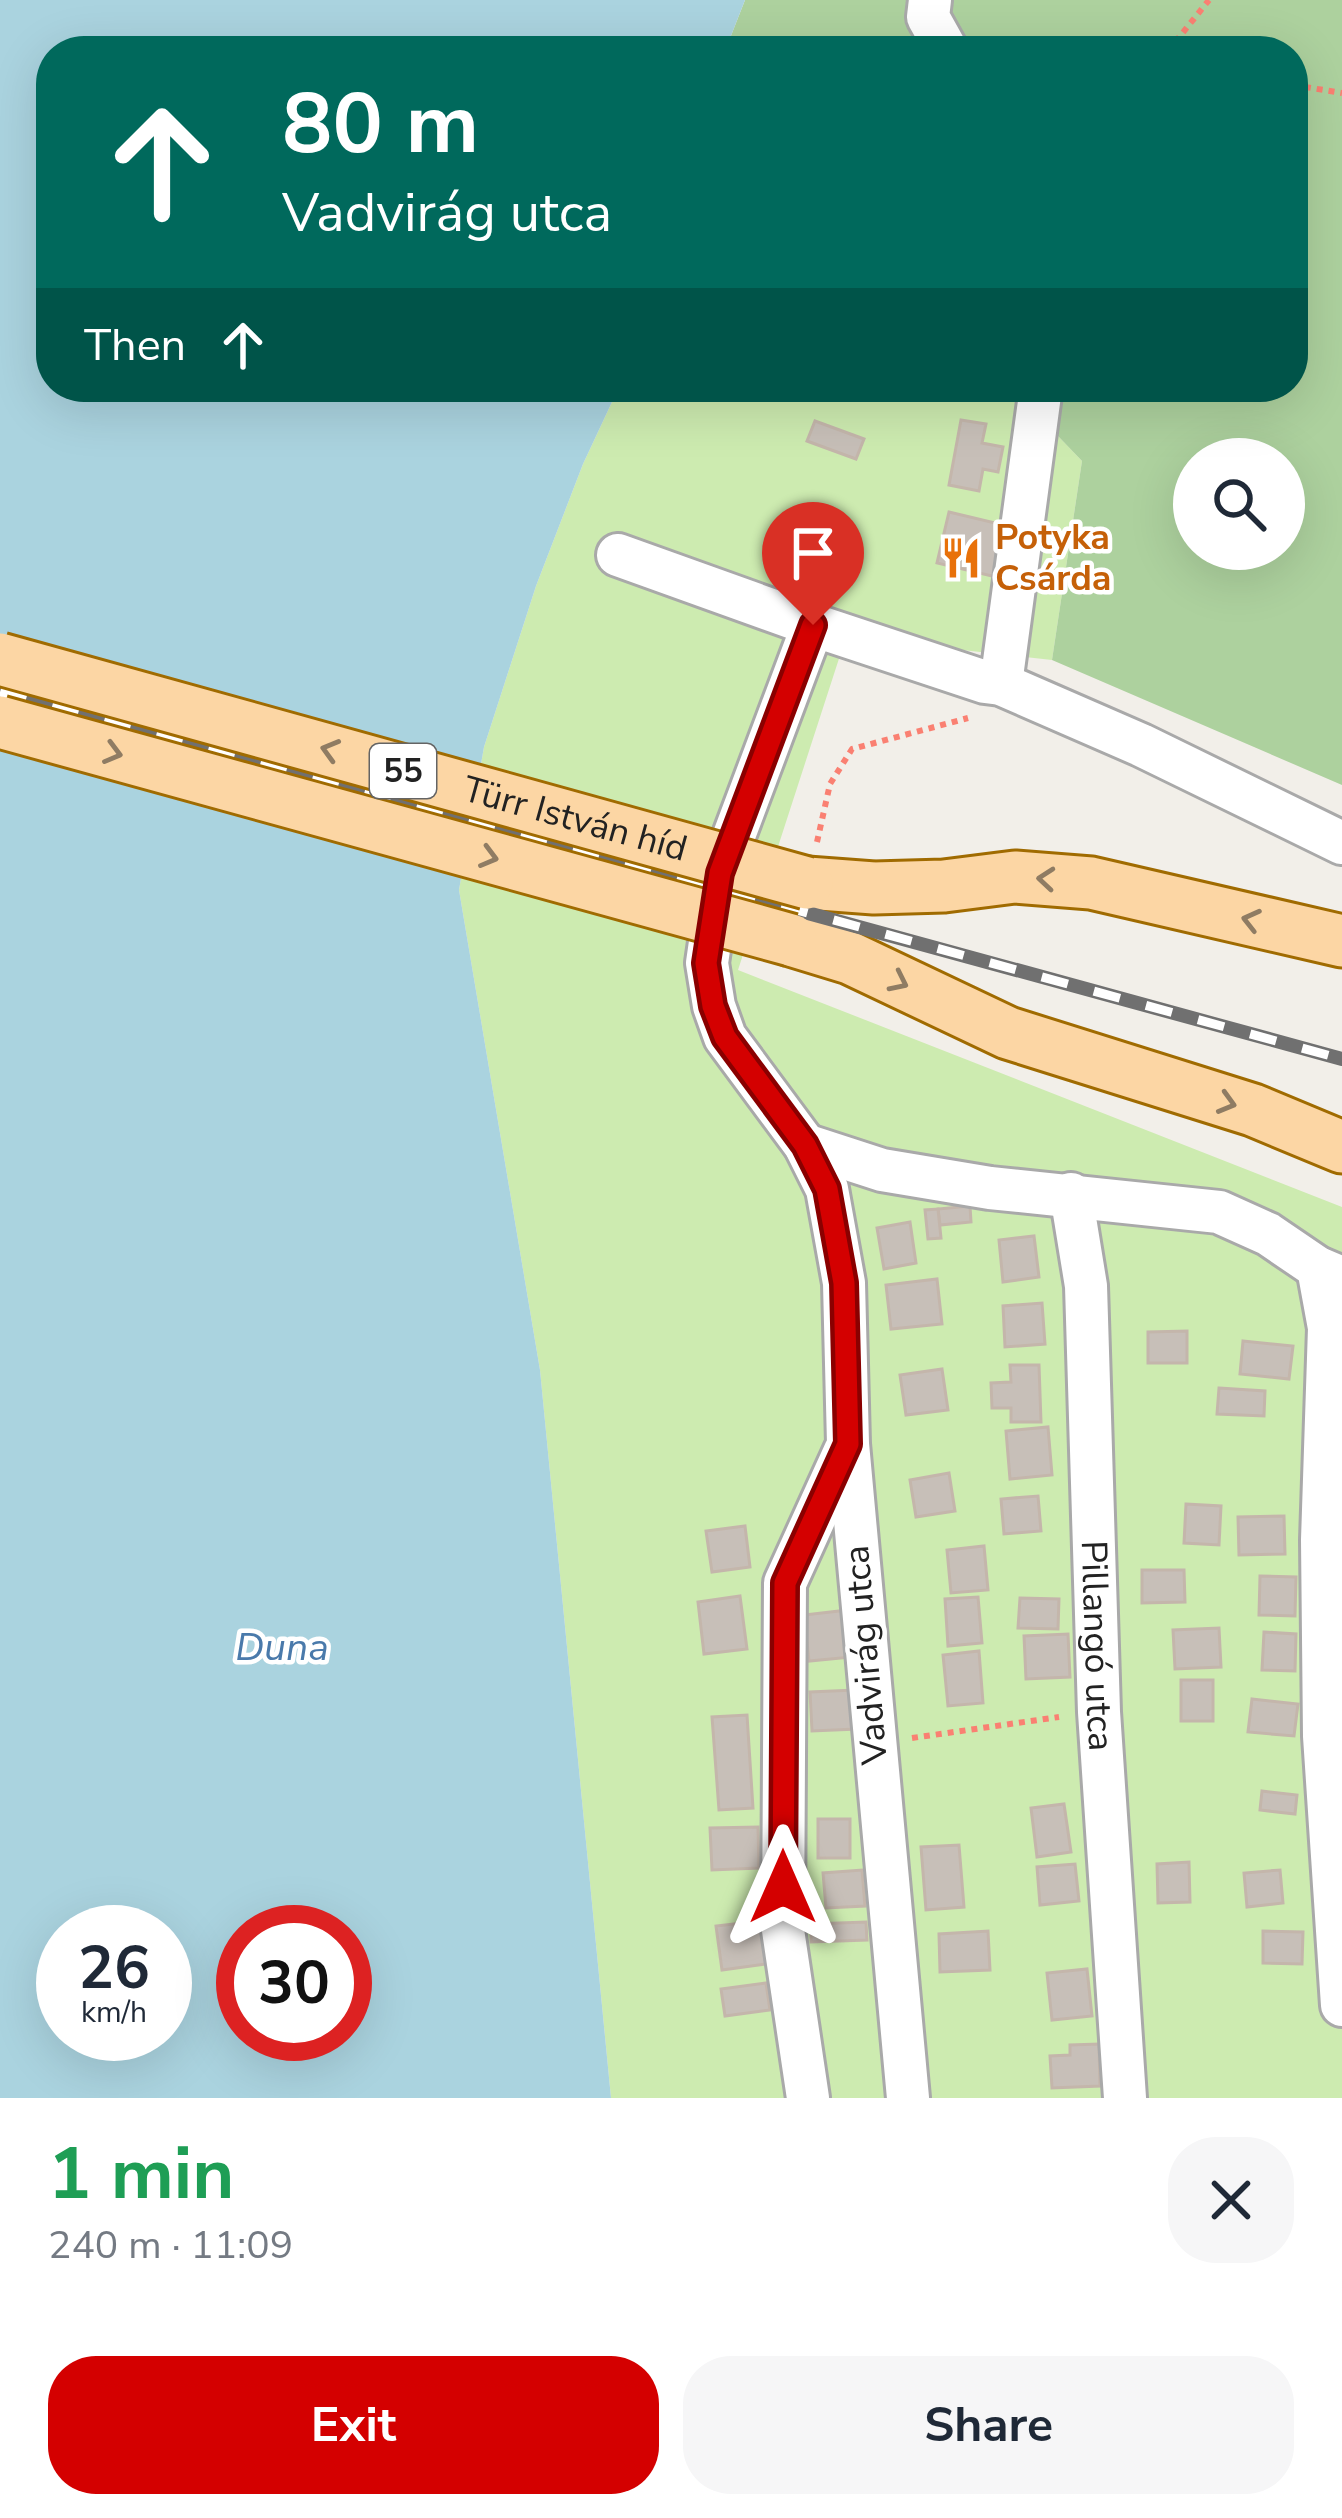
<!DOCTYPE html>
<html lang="en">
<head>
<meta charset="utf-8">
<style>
	:root { --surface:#fff; --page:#f6f6f7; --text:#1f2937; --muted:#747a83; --accent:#d40000 }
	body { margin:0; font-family:"Nunito Sans",sans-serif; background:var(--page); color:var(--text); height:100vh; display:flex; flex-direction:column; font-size:45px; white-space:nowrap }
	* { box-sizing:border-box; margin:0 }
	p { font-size:39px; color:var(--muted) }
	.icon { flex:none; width:66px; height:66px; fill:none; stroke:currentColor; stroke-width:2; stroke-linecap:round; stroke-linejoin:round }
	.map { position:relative; height:2098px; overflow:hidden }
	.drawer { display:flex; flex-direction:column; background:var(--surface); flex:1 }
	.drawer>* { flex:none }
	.guide { position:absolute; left:36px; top:36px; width:1272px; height:366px; border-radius:48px; box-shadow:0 12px 48px #0002; background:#00695c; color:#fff; overflow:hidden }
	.controls { position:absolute; left:1173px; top:438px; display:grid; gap:24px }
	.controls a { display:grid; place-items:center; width:132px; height:132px; border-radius:50%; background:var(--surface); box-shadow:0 12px 48px #0002; font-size:60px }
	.speed { position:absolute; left:36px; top:1905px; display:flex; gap:24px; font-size:60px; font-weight:700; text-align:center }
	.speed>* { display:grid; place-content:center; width:156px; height:156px; border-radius:50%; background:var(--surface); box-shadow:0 12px 48px #0002; line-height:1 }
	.speed small { font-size:30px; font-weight:400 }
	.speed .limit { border:18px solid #d22; background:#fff; color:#111 }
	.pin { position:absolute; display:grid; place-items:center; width:102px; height:102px; color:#fff; margin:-123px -51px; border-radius:50% 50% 50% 0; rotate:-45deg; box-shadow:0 0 12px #0007 }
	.pin .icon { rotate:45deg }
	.me { position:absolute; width:132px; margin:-66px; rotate:0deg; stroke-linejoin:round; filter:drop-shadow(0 0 9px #0008) }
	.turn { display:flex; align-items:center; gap:42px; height:252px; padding:0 48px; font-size:54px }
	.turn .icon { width:156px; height:156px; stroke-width:2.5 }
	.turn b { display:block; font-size:84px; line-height:102px }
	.then { display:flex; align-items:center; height:114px; padding:0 48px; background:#0003; gap:24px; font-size:45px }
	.round { display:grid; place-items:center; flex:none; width:126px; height:126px; border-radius:48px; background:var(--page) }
	.headline { display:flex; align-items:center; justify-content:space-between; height:204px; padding:0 48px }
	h1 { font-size:72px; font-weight:700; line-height:90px; color:#1e9e55 }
	.primary-button { display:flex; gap:24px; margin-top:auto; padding:24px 48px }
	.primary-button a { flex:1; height:138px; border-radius:48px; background:var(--accent); color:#fff; font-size:48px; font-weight:700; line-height:138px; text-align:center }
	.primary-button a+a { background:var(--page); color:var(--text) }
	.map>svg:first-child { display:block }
	.grass { fill:#cdebb0 }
	.forest { fill:#add19e; fill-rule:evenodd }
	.water { fill:#aad3df; fill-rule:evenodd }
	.building { fill:#c7bfb8; stroke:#c4b6ab; stroke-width:3 }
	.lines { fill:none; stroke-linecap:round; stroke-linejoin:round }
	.minor-casing { stroke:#a9a9a9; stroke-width:48 }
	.major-casing { stroke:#a06b00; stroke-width:57 }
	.path { stroke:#fa8072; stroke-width:6; stroke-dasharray:6 6; stroke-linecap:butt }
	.minor { stroke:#fff; stroke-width:42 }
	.major { stroke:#fcd6a4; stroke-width:51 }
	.rail-casing { stroke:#707070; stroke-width:14 }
	.rail { stroke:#fff; stroke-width:9; stroke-dasharray:27; stroke-linecap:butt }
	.major-bridge-casing { stroke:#a06b00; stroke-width:57; stroke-linecap:butt }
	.major-bridge { stroke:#fcd6a4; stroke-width:51 }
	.oneway { stroke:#8f7c63 }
	.route-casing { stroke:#8a0000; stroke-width:30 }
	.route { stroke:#d40000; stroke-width:21 }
	.labels { text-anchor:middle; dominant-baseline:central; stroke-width:9; stroke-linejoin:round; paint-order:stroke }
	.shield { fill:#fff; stroke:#646464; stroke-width:3 }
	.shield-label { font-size:33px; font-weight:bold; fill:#222 }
	.food-label { font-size:36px; font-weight:bold; fill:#c56008; stroke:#fff; text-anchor:start }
	.street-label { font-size:36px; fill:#222; stroke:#fff }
	.water-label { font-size:39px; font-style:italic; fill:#4a7aab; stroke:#fff }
</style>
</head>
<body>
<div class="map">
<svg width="1342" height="2098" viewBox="0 0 1342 2098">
	<rect width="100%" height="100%" fill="#f2efe9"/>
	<polygon class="grass" points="619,387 1011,387 1082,461 1052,660 846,637 738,970 1342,1207 1342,2098 611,2098 540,1370 459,890 484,747 536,586 583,464"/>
	<path class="forest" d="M745,0H1342V785L1052,660L1082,461L1011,387H1293V51H725ZM1194,459H1284V549H1194Z"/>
	<path class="water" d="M0,0H745L725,51H51V387H619L583,464L536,586L484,747L459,890L540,1370L611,2098H0ZM63,1932H165V2034H63ZM243,1932H345V2034H243Z"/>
	<g class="building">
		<polygon points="961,420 986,424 982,443 1003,447 998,472 983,469 979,491 949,485"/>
		<polygon points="815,421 864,439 856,459 807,441"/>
		<polygon points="949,512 1008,526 996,577 937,563"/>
		<polygon points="970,1206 971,1222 940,1225 938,1209"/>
		<polygon points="938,1209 941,1238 928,1239 925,1210"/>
		<polygon points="910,1222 916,1263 884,1269 877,1228"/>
		<polygon points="1034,1236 1039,1277 1003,1282 999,1240"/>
		<polygon points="937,1279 942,1324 891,1329 886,1285"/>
		<polygon points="1042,1303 1045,1344 1005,1347 1003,1306"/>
		<polygon points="1187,1331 1187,1363 1148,1363 1148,1332"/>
		<polygon points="1243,1341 1293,1346 1289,1379 1240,1374"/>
		<polygon points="1010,1365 1039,1365 1041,1422 1011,1422 1011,1408 992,1408 991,1383 1011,1382"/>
		<polygon points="942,1369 948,1410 906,1415 900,1375"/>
		<polygon points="1219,1388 1265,1391 1264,1416 1217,1414"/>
		<polygon points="1048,1427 1052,1475 1010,1479 1006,1431"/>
		<polygon points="949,1473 955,1511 916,1517 910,1480"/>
		<polygon points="1038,1496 1041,1531 1004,1534 1001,1499"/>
		<polygon points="1186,1504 1221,1506 1219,1545 1184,1543"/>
		<polygon points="1284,1516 1285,1554 1239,1555 1238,1517"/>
		<polygon points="745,1526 750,1567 712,1572 706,1531"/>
		<polygon points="984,1546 988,1590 951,1593 947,1550"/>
		<polygon points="1142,1570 1184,1570 1185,1602 1142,1603"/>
		<polygon points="1260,1576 1296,1577 1295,1616 1259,1615"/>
		<polygon points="740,1596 747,1649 704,1654 698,1602"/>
		<polygon points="978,1597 982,1643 948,1646 945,1599"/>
		<polygon points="1020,1598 1059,1599 1058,1629 1018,1628"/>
		<polygon points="848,1610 852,1657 809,1661 804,1615"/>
		<polygon points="1219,1628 1221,1667 1175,1669 1173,1630"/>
		<polygon points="1264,1632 1296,1634 1295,1671 1262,1670"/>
		<polygon points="1068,1634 1070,1677 1026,1679 1024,1636"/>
		<polygon points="979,1651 983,1703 948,1706 943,1655"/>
		<rect x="1181" y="1680" width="32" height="41"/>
		<polygon points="855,1690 857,1729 812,1731 810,1692"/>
		<polygon points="1252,1699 1298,1704 1294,1736 1248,1732"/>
		<polygon points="747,1715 753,1808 719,1810 712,1717"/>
		<polygon points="1262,1791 1297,1795 1295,1814 1260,1810"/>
		<polygon points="1064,1804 1071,1852 1037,1857 1031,1808"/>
		<rect x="818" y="1819" width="32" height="39"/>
		<polygon points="758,1827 759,1868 712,1870 710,1828"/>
		<polygon points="959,1845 964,1907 926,1910 921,1847"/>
		<polygon points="1189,1862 1190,1902 1158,1903 1157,1864"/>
		<polygon points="1075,1864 1079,1901 1040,1905 1037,1867"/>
		<polygon points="862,1870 865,1906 826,1908 823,1873"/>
		<polygon points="1280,1870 1283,1903 1247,1907 1244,1873"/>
		<polygon points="760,1921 766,1964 722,1970 716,1926"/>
		<polygon points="866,1922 867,1940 811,1942 811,1924"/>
		<polygon points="988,1931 990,1970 940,1972 939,1934"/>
		<polygon points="1263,1931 1303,1932 1302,1964 1263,1963"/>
		<polygon points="1087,1969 1092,2016 1052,2020 1047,1973"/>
		<polygon points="766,1983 770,2010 725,2016 721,1989"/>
		<polygon points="1099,2044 1100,2086 1052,2088 1050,2056 1070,2055 1070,2045"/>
	</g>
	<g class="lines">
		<g class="minor-casing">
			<g id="minor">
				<polyline points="930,0 928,17 947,51"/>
				<polyline points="618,555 813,625"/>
				<polyline points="1001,684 1041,387"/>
				<polyline points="805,1145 882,1170 990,1188 1219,1212 1268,1234 1318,1268 1342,1278"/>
				<path id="s1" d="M1071,1194L1086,1286L1099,1712L1125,2098"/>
				<polyline points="1318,1268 1329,1328 1322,1540 1324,1736 1342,2005"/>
				<polyline points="808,2098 783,1930 785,1583 845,1451"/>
				<polyline points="908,2098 848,1444 844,1283 827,1189 805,1145 725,1037 714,1006 707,963 720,873 813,625 985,682 1001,684 1141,745 1342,843"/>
			</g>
		</g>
		<g class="major-casing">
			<g id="major">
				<polyline points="807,883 874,888 944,886 1015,877 1091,883 1342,941"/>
				<polyline points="791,940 850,958 1008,1033 1253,1110 1342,1147"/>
			</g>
		</g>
		<g class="path">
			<polyline points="1168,51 1209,0"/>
			<polyline points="1293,85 1342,93"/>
			<polyline points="817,842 830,784 852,749 968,718"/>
			<polyline points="912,1738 1059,1717"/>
		</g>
		<use href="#minor" class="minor"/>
		<use href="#major" class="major"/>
		<g class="rail-casing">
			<polyline id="rail" points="0,692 1342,1059"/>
		</g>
		<use href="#rail" class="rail"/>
		<g class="major-bridge-casing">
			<g id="major-bridge">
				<path id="s2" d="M0,659L807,883"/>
				<polyline points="0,722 791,940"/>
			</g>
		</g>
		<use href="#major-bridge" class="major-bridge"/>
	</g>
	<defs><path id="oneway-chevron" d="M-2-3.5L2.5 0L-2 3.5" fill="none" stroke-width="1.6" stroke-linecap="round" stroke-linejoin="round" transform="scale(3)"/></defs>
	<g class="oneway">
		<use href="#oneway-chevron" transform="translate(330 750) rotate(-164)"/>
		<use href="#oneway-chevron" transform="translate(113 753) rotate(15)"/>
		<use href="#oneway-chevron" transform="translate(489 857) rotate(15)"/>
		<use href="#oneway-chevron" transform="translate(1046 879) rotate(-175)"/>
		<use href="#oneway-chevron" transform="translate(1251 920) rotate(-166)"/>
		<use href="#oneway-chevron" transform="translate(899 982) rotate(26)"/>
		<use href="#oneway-chevron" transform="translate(1227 1103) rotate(16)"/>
	</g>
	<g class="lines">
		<g class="route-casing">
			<polyline id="route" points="783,1887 785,1583 848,1444 844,1283 827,1189 805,1145 725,1037 713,1006 706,963 720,873 813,625"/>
		</g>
		<use href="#route" class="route"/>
	</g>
	<defs>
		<g id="restaurant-bare" transform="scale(3.24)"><path d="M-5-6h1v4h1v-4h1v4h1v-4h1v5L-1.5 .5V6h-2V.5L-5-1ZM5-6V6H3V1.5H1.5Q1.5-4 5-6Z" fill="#e8710a" stroke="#fff" stroke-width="2.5" paint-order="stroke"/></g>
	</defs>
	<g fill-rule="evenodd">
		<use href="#restaurant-bare" x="961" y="558"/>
	</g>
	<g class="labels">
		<rect class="shield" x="370" y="744" width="66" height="54" rx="9"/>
		<g class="shield-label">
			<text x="403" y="771">55</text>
		</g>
		<g class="food-label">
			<text x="995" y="537">Potyka<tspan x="995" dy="41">Csárda</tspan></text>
		</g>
		<g class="street-label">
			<text stroke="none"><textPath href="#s2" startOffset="597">Türr István híd</textPath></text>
			<text stroke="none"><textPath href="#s1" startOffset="453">Pillangó utca</textPath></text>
			<text transform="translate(866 1655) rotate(-95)">Vadvirág utca</text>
		</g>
		<g class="water-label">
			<text x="282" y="1647">Duna</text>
		</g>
	</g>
</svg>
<div class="controls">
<a><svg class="icon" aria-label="search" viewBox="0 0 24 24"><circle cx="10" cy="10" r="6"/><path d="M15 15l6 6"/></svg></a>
</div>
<div class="speed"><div>26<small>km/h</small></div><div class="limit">30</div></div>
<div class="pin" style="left:813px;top:625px;background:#d93025"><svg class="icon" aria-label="arrive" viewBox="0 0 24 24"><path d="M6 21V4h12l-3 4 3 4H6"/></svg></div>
<svg class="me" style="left:783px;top:1887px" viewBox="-20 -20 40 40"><path d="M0-17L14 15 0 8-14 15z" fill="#d40000" stroke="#fff" stroke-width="4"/></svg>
<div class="guide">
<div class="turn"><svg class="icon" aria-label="ahead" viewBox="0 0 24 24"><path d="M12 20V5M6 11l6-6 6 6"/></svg><div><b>80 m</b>Vadvirág utca</div></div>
<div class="then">Then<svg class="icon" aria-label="ahead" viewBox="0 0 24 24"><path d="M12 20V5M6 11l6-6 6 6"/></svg></div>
</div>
</div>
<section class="drawer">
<div class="headline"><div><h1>1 min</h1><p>240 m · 11:09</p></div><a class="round"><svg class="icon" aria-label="close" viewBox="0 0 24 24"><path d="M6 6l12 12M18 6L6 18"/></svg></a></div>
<div class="primary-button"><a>Exit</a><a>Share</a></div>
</section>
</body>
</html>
